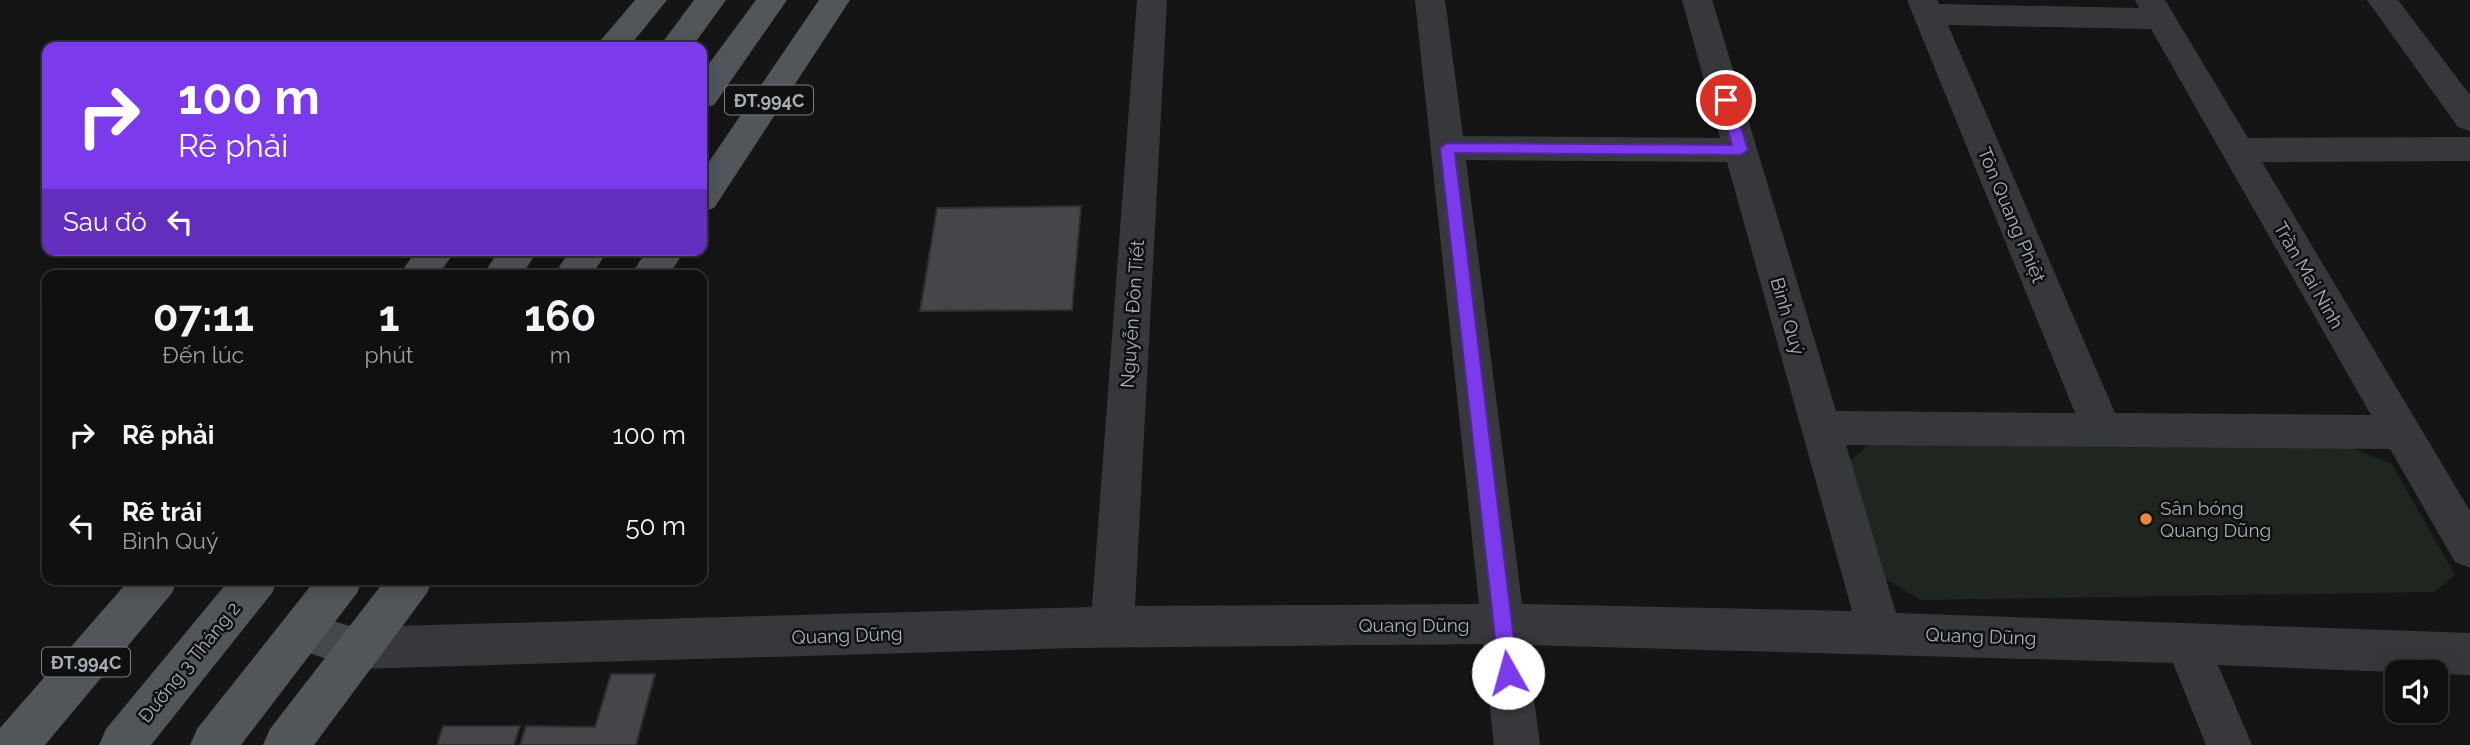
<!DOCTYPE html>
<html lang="vi">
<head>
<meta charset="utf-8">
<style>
	:root { --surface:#101010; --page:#191919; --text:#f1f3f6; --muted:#9c9d9f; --line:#303030 }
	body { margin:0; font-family:Raleway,sans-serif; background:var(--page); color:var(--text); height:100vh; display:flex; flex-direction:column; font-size:26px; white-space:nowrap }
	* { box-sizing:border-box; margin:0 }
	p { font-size:23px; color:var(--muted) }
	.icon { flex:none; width:38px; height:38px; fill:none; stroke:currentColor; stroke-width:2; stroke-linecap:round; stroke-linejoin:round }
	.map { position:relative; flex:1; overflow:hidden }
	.panel { position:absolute; left:42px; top:270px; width:665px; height:315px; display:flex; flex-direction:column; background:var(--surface); border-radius:14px; box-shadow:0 4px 18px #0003,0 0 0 2px var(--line) }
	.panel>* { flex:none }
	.banner { position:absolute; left:42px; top:42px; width:665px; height:214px; border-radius:14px; box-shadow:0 4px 18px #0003,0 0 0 2px var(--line); background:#7c3aed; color:#fff; overflow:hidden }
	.buttons { position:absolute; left:2385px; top:660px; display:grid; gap:14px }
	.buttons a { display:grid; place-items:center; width:63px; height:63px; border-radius:14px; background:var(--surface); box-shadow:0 4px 18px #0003,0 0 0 2px var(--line); font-size:35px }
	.pin { position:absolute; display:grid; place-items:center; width:60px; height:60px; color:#fff; margin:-30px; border:4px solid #fff; border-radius:50%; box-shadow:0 2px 7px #0007 }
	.me { position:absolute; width:77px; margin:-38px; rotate:353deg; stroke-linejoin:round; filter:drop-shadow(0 0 5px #0008) }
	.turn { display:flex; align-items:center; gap:24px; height:147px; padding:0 21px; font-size:32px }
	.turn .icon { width:91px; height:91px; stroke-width:2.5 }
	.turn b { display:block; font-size:49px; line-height:60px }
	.then { display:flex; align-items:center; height:66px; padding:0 21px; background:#0003; gap:14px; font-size:26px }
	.eta { display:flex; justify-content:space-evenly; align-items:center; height:119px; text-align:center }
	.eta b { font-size:42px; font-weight:700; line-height:49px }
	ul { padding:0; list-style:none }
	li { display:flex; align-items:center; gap:21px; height:91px; padding:0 21px }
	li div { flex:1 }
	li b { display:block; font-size:26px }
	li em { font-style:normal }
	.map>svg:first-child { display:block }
	.green { fill:#1f261f }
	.building { fill:#444649; stroke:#2f2f32; stroke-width:2 }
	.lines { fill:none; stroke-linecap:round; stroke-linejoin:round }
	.street { fill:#36383b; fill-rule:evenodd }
	.secondary { fill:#44474b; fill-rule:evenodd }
	.primary { fill:#52555a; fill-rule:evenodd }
	.route { fill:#7c3aed; stroke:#51269a; stroke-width:2 }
	.poi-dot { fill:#ec8737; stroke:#101011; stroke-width:2.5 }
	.labels { text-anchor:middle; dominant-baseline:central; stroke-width:5; stroke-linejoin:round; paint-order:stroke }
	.shield { fill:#101011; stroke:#7a7f84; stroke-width:2 }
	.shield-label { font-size:18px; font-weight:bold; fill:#a7afb6 }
	.street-label { font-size:19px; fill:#a7afb6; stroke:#101011 }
	.poi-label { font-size:19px; fill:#a7afb6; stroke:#101011; text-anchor:start }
</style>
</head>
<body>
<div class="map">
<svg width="2470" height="745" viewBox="0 0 2470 745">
	<rect width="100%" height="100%" fill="#151516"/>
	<polygon class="green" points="1871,443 2352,448 2392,464 2455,575 2434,592 1921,600 1880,576 1846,464"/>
	<g class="building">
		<polygon points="1081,206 1072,310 920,311 937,208"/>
		<polygon points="611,674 655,674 636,745 520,745 526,726 595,727"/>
		<polygon points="443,726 520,726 514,745 437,745"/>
	</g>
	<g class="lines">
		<g class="street">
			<path d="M1137,0H1167L1135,606L1479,604L1415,0H1445L1463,136L1720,138L1682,0H1712L1836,411L2075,413L1907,0H1937L1939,4L2139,8L2135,0H2165L2248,138L2470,137V161L2262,162L2470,511V568L2455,562L2390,449L1846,445L1896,613L2470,633V675L2218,665L2252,745H2206L2173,663L1527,645L1540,745H1494L1483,644L1075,648L358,669L342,663L336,648L342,633L358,627L1092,607ZM1948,25L2151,29L2371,415L2115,413ZM1466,160L1727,162L1852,611L1522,604Z"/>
			<polygon points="2367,0 2398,0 2470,95 2470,131 2458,127"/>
		</g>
		<polygon class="secondary" points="302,612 374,633 380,648 374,663 358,669 287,646 280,632 287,618"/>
		<g class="primary">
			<polygon points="635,0 667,0 629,47 595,47"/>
			<polygon points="694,0 726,0 692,47 659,47"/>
			<polygon points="756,0 787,0 714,105 702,108 702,73"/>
			<polygon points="819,0 850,0 714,208 702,212 702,172"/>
			<polygon points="417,250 456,250 438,275 399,275"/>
			<polygon points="499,250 538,250 522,275 483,275"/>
			<polygon points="570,250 608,250 592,275 554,275"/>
			<polygon points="647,250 685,250 669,275 631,275"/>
			<polygon points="130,579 178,579 172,593 45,745 0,745 0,728"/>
			<polygon points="230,579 278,579 272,593 151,745 99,745 106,729"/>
			<polygon points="316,579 363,579 357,593 241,745 190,745 197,729"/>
			<polygon points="386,579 433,579 427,593 314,745 263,745 270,729"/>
		</g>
	</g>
	<polygon class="route" points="1726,95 1733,100 1748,150 1741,155 1455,153 1518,673 1515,679 1508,681 1502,679 1499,673 1440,148 1447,143 1732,145 1719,100"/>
	<circle class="poi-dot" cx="2146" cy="519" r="7"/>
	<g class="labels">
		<g class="shield">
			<rect x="725" y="85.5" width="88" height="29" rx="5"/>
			<rect x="42" y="647.5" width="88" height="29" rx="5"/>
		</g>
		<g class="shield-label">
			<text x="769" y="100">ĐT.994C</text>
			<text x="86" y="662">ĐT.994C</text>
		</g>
		<g class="street-label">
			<text transform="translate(2012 215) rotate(67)">Tôn Quang Phiệt</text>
			<text transform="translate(2309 275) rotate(60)">Trần Mai Ninh</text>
			<text transform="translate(1132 314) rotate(-86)">Nguyễn Đôn Tiết</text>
			<text transform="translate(1788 316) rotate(74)">Bình Quý</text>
			<text x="1414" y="625">Quang Dũng</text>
			<text transform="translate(847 635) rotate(-2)">Quang Dũng</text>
			<text transform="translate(1981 636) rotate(2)">Quang Dũng</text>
			<text transform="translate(189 662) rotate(-51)">Đường 3 Tháng 2</text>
		</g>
		<g class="poi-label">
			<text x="2160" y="508">Sân bóng<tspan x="2160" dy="22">Quang Dũng</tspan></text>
		</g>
	</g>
</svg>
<div class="buttons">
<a><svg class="icon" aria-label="sound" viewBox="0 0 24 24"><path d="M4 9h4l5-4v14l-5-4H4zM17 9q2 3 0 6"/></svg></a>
</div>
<div class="pin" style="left:1726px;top:100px;background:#d93025"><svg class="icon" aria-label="arrive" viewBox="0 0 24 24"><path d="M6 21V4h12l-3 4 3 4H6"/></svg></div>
<svg class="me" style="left:1508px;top:673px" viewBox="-20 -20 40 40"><circle r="19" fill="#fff"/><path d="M0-13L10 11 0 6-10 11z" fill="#7c3aed"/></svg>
<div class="banner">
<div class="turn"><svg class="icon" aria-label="right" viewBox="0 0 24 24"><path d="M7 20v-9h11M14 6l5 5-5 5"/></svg><div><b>100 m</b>Rẽ phải</div></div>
<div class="then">Sau đó<svg class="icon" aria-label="left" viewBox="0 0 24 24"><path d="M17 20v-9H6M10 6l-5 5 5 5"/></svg></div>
</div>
<section class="panel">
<div class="eta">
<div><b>07:11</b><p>Đến lúc</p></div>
<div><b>1</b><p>phút</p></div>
<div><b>160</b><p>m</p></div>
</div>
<ul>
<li><svg class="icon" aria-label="right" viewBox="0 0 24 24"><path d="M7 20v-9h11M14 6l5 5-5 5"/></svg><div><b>Rẽ phải</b></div><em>100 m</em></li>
<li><svg class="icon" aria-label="left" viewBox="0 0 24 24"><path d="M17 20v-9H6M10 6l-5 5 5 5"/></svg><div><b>Rẽ trái</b><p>Bình Quý</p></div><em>50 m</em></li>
</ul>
</section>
</div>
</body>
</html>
